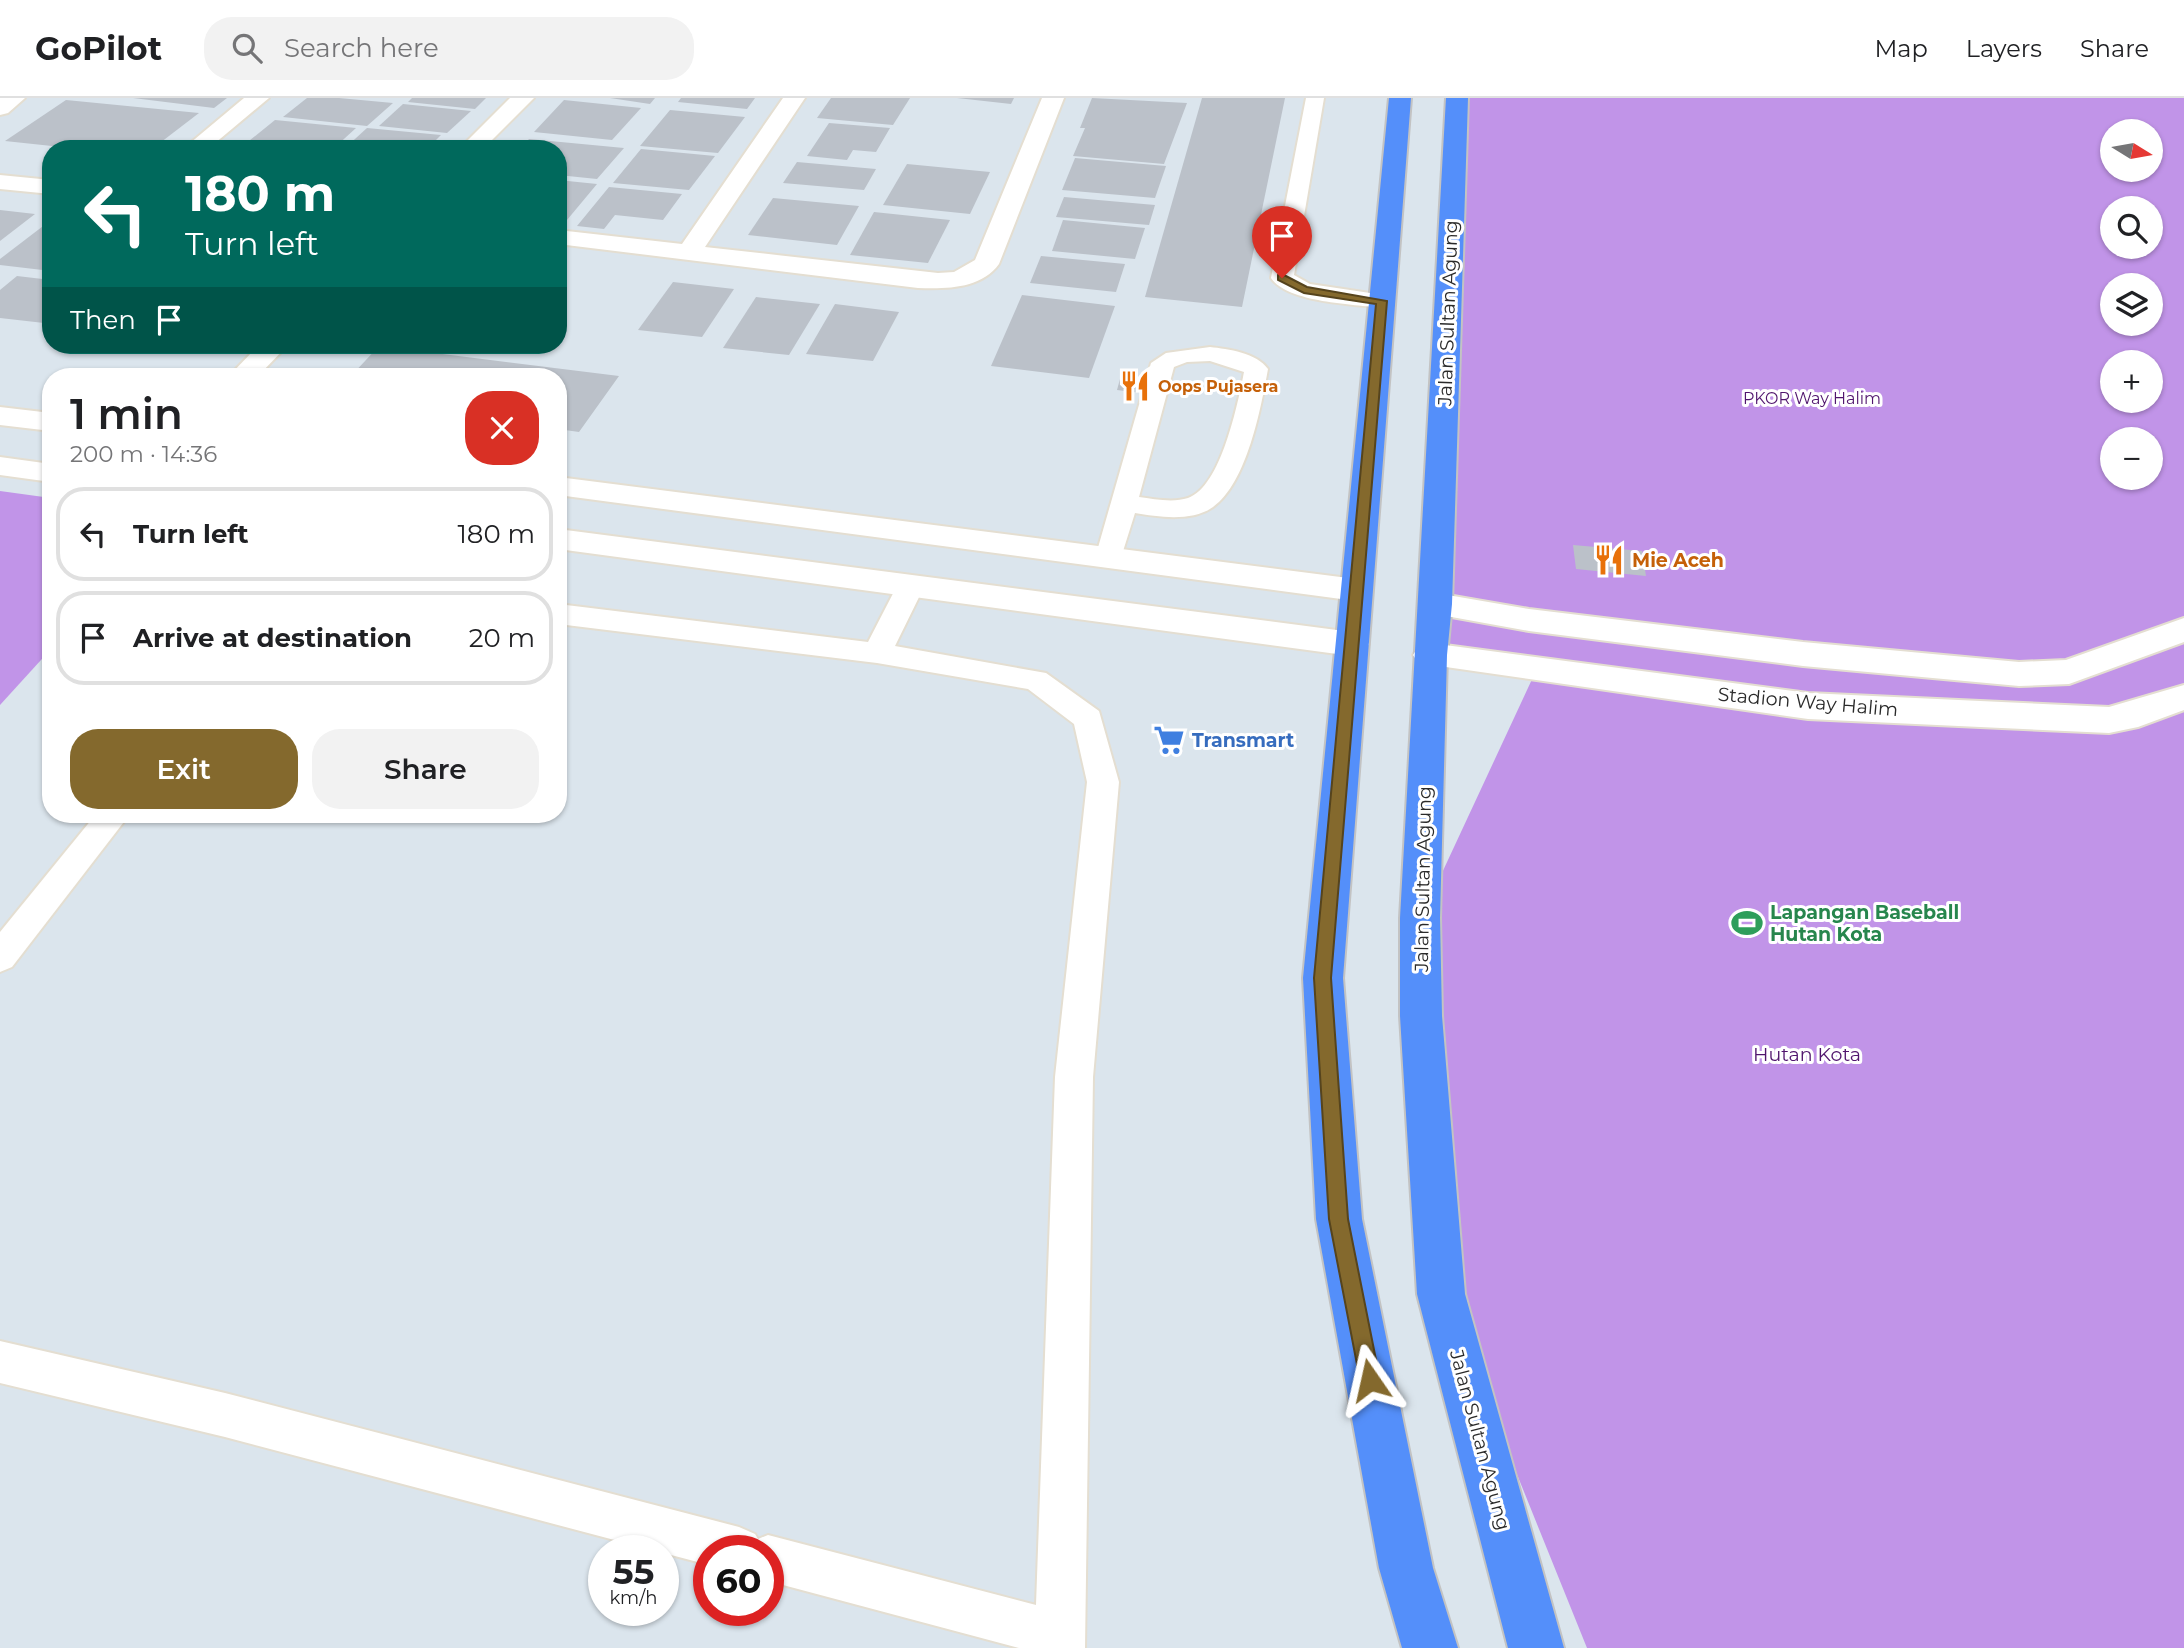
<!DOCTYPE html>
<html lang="en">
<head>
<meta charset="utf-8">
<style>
	:root { --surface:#fff; --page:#f2f2f2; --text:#202124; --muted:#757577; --line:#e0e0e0; --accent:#84692d }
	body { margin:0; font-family:Montserrat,sans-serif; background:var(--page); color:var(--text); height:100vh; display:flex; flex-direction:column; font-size:26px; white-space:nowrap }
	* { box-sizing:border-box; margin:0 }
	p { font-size:23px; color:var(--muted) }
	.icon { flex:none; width:38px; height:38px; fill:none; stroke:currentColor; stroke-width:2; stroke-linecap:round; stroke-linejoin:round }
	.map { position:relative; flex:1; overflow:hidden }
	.panel { position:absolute; left:42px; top:270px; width:525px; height:455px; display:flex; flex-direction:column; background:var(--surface); border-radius:28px; box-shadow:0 2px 5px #0004 }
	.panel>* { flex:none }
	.hud { position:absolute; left:42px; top:42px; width:525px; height:214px; border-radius:28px; box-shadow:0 2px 5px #0004; background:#00695c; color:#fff; overflow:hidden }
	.needle { width:46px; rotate:101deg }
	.tools { position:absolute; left:2100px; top:21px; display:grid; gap:14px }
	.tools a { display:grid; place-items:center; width:63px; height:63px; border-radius:50%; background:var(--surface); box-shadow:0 2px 5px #0004; font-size:35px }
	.speed { position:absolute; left:588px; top:1437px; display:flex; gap:14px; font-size:35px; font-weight:700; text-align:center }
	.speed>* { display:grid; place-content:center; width:91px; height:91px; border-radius:50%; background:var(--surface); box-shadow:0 2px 5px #0004; line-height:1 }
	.speed small { font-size:18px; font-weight:400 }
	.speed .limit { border:10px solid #d22; background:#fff; color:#111 }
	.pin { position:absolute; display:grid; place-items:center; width:60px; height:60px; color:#fff; margin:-72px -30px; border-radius:50% 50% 50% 0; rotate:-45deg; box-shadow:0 0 7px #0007 }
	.pin .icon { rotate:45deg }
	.me { position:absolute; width:77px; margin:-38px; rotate:349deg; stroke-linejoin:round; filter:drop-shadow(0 0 5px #0008) }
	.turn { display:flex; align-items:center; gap:24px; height:147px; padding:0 28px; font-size:32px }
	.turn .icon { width:91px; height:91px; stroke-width:2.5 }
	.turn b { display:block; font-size:49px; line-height:60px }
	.then { display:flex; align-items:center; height:66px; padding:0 28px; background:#0003; gap:14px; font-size:26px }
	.round { display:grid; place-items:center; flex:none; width:74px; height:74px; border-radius:28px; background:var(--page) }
	.overview { display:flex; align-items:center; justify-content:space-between; height:119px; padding:0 28px }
	h1 { font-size:42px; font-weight:600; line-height:52px }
	.primary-button { display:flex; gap:14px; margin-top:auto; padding:14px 28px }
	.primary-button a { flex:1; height:80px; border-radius:28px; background:var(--accent); color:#fff; font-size:28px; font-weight:600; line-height:80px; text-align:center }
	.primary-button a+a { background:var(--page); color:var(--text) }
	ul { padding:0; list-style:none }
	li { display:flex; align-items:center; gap:21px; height:94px; margin:0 14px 10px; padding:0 14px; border:4px solid var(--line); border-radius:28px }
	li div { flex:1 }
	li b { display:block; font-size:26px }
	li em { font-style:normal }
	header { display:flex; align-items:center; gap:42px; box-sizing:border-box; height:98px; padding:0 35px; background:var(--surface); border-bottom:2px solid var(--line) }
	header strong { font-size:33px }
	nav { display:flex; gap:38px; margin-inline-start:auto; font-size:24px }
	.search { width:490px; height:63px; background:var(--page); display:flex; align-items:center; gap:18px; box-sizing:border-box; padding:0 24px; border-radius:28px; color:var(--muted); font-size:26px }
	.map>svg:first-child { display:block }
	.green { fill:#c194e8; fill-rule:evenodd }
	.building { fill:#bbc1c9 }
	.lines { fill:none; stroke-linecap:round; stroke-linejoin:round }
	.lane-casing { stroke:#e4ded1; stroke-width:4 }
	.street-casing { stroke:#e4ded1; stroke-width:4 }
	.secondary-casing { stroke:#e4ded1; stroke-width:4 }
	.primary-casing { stroke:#c3c3c3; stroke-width:4 }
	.lane { fill:#fff; fill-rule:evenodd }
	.street { fill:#fff; fill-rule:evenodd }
	.secondary { fill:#fff; fill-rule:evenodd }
	.primary { fill:#548ffa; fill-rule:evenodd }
	.route { fill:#84692d; stroke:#56441d; stroke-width:2 }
	.labels { text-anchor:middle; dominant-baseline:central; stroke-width:6; stroke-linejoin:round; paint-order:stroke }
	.far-food-label { font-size:16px; font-weight:bold; fill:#c56008; stroke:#fff; text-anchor:start }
	.far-park-label { font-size:16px; fill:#50156d; stroke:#fff }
	.street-label { font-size:19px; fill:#2a2a2a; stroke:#fff }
	.food-label { font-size:19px; font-weight:bold; fill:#c56008; stroke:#fff; text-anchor:start }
	.shop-label { font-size:19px; font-weight:bold; fill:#366cbe; stroke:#fff; text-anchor:start }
	.leisure-label { font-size:19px; font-weight:bold; fill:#27864d; stroke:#fff; text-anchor:start }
	.park-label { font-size:19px; fill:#50156d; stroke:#fff }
</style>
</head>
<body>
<header>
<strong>GoPilot</strong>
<div class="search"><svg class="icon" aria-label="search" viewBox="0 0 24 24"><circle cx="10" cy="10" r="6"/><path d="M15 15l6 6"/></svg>Search here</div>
<nav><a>Map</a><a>Layers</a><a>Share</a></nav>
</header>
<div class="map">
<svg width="2184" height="1550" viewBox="0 0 2184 1550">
	<rect width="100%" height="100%" fill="#dbe5ed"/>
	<g class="green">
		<path d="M1464,0H2184V1550H1587L1447,1203L1421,820L1541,562L1439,553ZM2112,33H2151V72H2112ZM2112,110H2151V149H2112ZM2112,187H2151V226H2112ZM2112,264H2151V303H2112ZM2112,341H2151V380H2112Z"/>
		<polygon points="0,393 51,400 51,551 0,607"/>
	</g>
	<g class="building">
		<polygon points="133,0 227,0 214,10"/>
		<polygon points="307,0 339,0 393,5 367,28 283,19"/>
		<polygon points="412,0 486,0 475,11 408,4"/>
		<polygon points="610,0 655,0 650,6"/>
		<polygon points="681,0 755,0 747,11 678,4"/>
		<polygon points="831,0 910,0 893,27 817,20"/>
		<polygon points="957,0 1014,0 1011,6"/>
		<polygon points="1092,0 1187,5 1164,66 1073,58 1085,30 1080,30"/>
		<polygon points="1202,0 1285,0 1242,209 1145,199"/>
		<polygon points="66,2 199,15 152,51 80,51 5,43"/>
		<polygon points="564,2 641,10 612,42 534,34"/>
		<polygon points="403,6 471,13 447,35 379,28"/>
		<polygon points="670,12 745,19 718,55 640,48"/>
		<polygon points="275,22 356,30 333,51 239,51"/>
		<polygon points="829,25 890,30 876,54 853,52 847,62 807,58"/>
		<polygon points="367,30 441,37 427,51 344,51"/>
		<polygon points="529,41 624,50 597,81 558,77 558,51 520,51"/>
		<polygon points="641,51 715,58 689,92 613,85"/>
		<polygon points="1075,60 1166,68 1155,100 1062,92"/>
		<polygon points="797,64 876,71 864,92 783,85"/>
		<polygon points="907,66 990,74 970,116 883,107"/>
		<polygon points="558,82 597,86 567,122 558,121"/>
		<polygon points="609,89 682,96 663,122 615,117 604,131 577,128"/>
		<polygon points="1064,99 1155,107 1149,127 1056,119"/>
		<polygon points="773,100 859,108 837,147 748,137"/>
		<polygon points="0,112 35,116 0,143"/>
		<polygon points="874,114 950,122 928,165 850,157"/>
		<polygon points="51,122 51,173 0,167 0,161"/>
		<polygon points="1063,122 1145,130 1135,161 1052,153"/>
		<polygon points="1041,158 1125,166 1116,194 1030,185"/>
		<polygon points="17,178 51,182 51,220 44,225 0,220 0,192"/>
		<polygon points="673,184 734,191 702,239 638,232"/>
		<polygon points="1022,197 1115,208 1089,280 991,268"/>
		<polygon points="756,199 820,206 789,257 723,250"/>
		<polygon points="835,206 899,214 873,263 806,256"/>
		<polygon points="379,248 619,278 579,334 558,331 558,278 351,278"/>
		<polygon points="1120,281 1153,284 1149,296 1117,292"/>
		<polygon points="1573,447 1642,453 1646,478 1576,471"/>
	</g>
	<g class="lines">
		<g class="lane-casing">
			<g id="lane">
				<path d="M1306,0H1324L1294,177L1310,186L1390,198L1393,203L1390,208L1382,210C1354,206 1288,205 1271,180Z"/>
				<path d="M1210,249C1228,251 1257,255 1268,271C1261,310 1247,385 1213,409C1192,424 1159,419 1135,415L1119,466L1109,469L1099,466L1095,460L1151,265L1166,255ZM1210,263L1244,274C1238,305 1221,389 1188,400C1173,405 1154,401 1139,399L1174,269L1187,264Z"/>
				<polygon points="911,478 921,480 925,487 895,548 1046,575 1099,613 1119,684 1093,979 1085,1550 1019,1550 768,1483 768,1452 709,1452 709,1467 225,1339 0,1285 0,1243 225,1295 739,1429 755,1436 758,1441 768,1437 1036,1507 1055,979 1087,684 1074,626 1028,591 877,565 558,526 558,506 868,544 901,480"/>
				<polygon points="96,716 130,716 12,869 0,874 0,834"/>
			</g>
		</g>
		<g class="street-casing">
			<g id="street">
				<polygon points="0,0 25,0 8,15 0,17"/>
				<polygon points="244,0 269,0 208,51 183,51"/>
				<polygon points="510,0 534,0 483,51 459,51"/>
				<path d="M783,0H805L705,149L938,175L954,174L975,162L1042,0H1064L999,166C981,191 946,191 918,190L558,146V132L682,146Z"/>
				<polygon points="0,77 51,82 51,96 0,91"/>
				<polygon points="259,247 288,247 258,278 229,278"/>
				<polygon points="1436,495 1529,511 1803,544 2019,564 2066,562 2184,520 2184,544 2069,586 2019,588 1803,568 1529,533 1424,514 1420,506 1424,498"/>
				<polygon points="1430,545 1808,595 2109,609 2184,587 2184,612 2138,629 2109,635 1808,621 1418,565 1413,557 1418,549"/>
			</g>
		</g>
		<g class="secondary-casing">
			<g id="secondary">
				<polygon points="0,309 51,315 51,333 0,327"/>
				<polygon points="0,359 51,366 51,384 0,377"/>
				<polygon points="558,379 1356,481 1367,484 1372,492 1367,500 1356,503 558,397"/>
				<polygon points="558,431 1352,534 1364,538 1369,546 1364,554 1352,558 558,451"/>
			</g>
		</g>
		<g class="primary-casing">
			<g id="primary">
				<polygon points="1389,0 1411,0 1343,880 1362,1121 1433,1470 1458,1550 1402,1550 1379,1470 1316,1121 1303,880"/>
				<polygon points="1446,0 1468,0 1452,506 1447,557 1440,820 1442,918 1465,1196 1564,1550 1508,1550 1417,1196 1400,918 1400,820"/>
			</g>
		</g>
		<use href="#lane" class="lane"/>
		<use href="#street" class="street"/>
		<use href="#secondary" class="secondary"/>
		<use href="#primary" class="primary"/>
	</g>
	<polygon class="route" points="1282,176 1307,189 1387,203 1331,880 1348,1121 1380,1282 1377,1289 1370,1292 1363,1289 1360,1282 1329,1121 1314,880 1376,206 1304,195 1278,182 1278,177"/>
	<defs>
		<g id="restaurant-bare" transform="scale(2.415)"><path d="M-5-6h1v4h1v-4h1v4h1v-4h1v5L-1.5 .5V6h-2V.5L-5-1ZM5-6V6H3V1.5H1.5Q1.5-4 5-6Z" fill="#e8710a" stroke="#fff" stroke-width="2.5" paint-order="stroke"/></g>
		<g id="supermarket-bare" transform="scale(2.415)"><path d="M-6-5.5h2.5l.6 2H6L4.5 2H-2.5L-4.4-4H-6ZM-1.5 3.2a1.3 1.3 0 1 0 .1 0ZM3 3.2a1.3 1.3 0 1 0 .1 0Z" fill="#3f7fe0" stroke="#fff" stroke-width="2.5" paint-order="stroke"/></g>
		<g id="stadium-bare" transform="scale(2.415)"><path d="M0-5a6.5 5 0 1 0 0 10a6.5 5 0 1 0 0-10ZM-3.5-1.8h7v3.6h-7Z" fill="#2e9e5b" stroke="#fff" stroke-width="2.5" paint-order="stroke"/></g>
	</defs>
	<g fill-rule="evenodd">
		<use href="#restaurant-bare" x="1135" y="288"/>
		<use href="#restaurant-bare" x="1609" y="462"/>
		<use href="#supermarket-bare" x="1169" y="642"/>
		<use href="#stadium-bare" x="1747" y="825"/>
	</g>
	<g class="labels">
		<g class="far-food-label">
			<text x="1158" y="288">Oops Pujasera</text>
		</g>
		<g class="far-park-label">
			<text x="1812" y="300">PKOR Way Halim</text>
		</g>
		<g class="street-label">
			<text transform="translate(1448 215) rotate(-88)">Jalan Sultan Agung</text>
			<text transform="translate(1808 604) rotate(5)">Stadion Way Halim</text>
			<text transform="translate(1423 781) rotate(-89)">Jalan Sultan Agung</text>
			<text transform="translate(1480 1342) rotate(75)">Jalan Sultan Agung</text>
		</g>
		<g class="food-label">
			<text x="1632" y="462">Mie Aceh</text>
		</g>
		<g class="shop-label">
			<text x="1192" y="642">Transmart</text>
		</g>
		<g class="leisure-label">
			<text x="1770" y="814">Lapangan Baseball<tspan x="1770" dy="22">Hutan Kota</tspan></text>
		</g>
		<g class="park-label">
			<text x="1807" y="956">Hutan Kota</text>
		</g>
	</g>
</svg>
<div class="tools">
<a><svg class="needle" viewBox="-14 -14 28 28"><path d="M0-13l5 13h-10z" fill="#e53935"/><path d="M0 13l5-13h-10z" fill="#757577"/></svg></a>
<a><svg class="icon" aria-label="search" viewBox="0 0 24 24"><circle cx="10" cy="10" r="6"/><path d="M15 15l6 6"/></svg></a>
<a><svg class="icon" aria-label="layers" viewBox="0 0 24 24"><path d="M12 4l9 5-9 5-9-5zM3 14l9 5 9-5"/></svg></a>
<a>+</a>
<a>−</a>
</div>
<div class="speed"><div>55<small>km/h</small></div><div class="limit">60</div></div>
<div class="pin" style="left:1282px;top:180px;background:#d93025"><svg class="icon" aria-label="arrive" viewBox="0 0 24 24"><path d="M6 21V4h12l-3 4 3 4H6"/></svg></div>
<svg class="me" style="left:1370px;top:1282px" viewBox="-20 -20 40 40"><path d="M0-17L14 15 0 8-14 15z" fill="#84692d" stroke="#fff" stroke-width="4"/></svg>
<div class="hud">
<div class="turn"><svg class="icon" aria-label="left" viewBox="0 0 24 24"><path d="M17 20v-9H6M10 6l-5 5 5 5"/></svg><div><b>180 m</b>Turn left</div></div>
<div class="then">Then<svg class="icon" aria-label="arrive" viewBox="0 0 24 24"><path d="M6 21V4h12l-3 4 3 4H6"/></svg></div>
</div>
<section class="panel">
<div class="overview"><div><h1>1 min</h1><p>200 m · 14:36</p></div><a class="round" style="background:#d93025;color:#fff"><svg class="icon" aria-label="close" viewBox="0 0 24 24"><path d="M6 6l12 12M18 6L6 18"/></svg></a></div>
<ul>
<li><svg class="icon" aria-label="left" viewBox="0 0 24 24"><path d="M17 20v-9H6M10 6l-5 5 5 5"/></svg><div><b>Turn left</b></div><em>180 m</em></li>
<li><svg class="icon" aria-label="arrive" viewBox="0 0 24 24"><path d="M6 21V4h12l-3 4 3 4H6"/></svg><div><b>Arrive at destination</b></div><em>20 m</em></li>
</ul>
<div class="primary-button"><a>Exit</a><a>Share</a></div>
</section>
</div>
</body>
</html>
